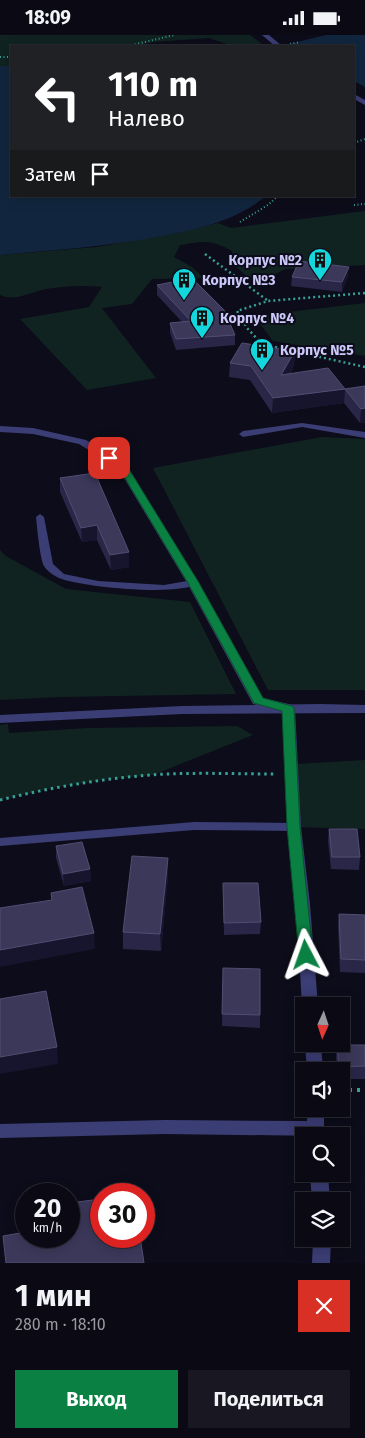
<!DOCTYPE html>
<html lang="ru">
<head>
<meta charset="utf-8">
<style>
	:root { --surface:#0a0914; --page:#181722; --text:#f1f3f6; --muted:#999aa0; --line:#2a2a34; --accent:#0b8043 }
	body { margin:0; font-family:"Fira Sans",sans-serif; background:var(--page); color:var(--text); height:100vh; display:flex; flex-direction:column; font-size:19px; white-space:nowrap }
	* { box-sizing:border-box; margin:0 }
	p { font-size:16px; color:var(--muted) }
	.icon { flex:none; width:28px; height:28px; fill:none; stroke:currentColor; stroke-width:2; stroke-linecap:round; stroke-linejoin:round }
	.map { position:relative; height:1228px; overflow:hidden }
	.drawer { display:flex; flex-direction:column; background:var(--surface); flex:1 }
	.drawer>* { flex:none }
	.hud { position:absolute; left:10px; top:10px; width:345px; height:152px; border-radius:0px; box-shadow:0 2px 12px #0003,0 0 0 1px var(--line); background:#202124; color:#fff; overflow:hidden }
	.needle { width:32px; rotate:183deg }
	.fabs { position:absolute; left:295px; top:962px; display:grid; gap:10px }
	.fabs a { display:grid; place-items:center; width:55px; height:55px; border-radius:0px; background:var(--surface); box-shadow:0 2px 12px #0003,0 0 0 1px var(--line); font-size:25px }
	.speed { position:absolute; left:15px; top:1148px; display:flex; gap:10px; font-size:25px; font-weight:700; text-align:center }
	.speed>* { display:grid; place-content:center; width:65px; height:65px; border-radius:50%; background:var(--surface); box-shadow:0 2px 12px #0003,0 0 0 1px var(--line); line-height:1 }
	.speed small { font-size:12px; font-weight:400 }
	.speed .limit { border:8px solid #d22; background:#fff; color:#111 }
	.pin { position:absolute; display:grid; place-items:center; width:42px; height:42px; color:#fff; margin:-21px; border-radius:10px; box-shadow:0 2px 8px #0006 }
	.me { position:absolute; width:55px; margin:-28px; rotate:356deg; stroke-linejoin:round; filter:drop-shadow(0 0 4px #0008) }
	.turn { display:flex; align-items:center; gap:18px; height:105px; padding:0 15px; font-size:22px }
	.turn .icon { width:65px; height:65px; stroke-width:2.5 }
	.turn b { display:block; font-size:35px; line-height:42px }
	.then { display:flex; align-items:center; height:48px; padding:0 15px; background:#0003; gap:10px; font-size:19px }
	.round { display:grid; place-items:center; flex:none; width:52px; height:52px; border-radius:0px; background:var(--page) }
	.head { display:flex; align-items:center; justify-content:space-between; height:85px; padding:0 15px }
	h1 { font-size:30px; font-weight:700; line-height:38px }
	.primary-button { display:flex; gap:10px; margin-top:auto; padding:10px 15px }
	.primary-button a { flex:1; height:58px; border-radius:0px; background:var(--accent); color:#fff; font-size:20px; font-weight:700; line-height:58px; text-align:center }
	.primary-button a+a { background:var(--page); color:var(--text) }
	.status { display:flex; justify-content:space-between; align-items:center; height:35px; padding:0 25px; background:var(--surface); direction:ltr }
	.status svg { height:14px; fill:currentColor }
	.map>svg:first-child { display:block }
	.green { fill:#102321 }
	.water { fill:#11263e }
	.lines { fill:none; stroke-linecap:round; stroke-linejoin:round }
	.path-far3 { stroke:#36a294; stroke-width:2; stroke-dasharray:1 2.5; stroke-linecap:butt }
	.path-far2 { stroke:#36a294; stroke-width:2.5; stroke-dasharray:2 3; stroke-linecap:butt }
	.path-far1 { stroke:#36a294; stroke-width:3; stroke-dasharray:2.5 4; stroke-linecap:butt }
	.path { stroke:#36a294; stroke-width:4; stroke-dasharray:3 5; stroke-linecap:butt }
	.service { fill:#3b3d75; fill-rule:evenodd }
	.minor { fill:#3b3d75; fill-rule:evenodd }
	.tertiary { fill:#3b3d75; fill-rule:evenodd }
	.wall { fill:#2a2647 }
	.shaded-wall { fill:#17142d }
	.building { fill:#3c385a; stroke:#524e73 }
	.route { fill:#0b8043; stroke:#07532c }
	.labels { text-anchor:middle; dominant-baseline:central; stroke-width:4; stroke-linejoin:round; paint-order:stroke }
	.far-poi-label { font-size:14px; font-weight:bold; fill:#ccc9fa; stroke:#0d0c1a; text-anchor:start }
</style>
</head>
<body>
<div class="status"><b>18:09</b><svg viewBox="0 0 49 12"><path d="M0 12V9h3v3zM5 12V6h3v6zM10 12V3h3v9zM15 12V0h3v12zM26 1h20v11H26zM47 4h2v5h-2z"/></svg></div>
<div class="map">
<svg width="365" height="1228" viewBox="0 0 365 1228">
	<rect width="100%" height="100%" fill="#0d0c1a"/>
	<g class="green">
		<polygon points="0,0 250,0 265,11 233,11 209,3 154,7 134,11 11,11 11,31 0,31"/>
		<path d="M365,176V230L286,234L255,248L235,231L232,216C211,204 204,206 180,210L174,222L192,232L204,243L152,244L132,269L102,273L156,343L87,355L20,284L89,272L102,252C84,250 65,251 46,254C31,257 15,267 0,260V220L97,212L177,198L218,188L231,193Z"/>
		<polygon points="365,268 365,321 273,306 254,281"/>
		<polygon points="322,402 365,404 365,655 268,655 153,433"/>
		<polygon points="0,515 6,521 66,554 190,567 236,659 60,662 0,665"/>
		<polygon points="8,689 9,698 87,693 237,691 253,700 153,740 109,744 47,754 0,765 0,690"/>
		<polygon points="365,725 365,794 294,792 296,729"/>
	</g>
	<g class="water">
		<polygon points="326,0 365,0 365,52 354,46 354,11 281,11"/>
		<path d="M0,31H11V161H266C234,187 195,195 156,202C104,212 52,215 0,220Z"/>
	</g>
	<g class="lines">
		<g class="path-far3">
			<polyline points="290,9 300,7"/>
			<polyline points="128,11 174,0"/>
			<polyline points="0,22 11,22"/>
			<polyline points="354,108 365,104"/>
			<polyline points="354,170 365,169"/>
			<polyline points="240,187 268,170 278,161"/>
		</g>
		<g class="path-far2">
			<polyline points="205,219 267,265"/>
			<polyline points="365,258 268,266 237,276 247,293 262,309 365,332"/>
		</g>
		<path class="path-far1" d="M0,765C49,753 99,744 150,740C192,737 234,739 276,739"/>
		<polyline class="path" points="341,1055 365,1055"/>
		<g class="service">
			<polygon points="302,388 365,397 365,403 302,392 243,402 239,399 243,396"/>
			<path d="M40,479L44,482L53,529L64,539L98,546L164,550L193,545L198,548C181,562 80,552 59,543C54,541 46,535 44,531C40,524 37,492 36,482Z"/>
			<polygon points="194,787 294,788 298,789 300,792 298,795 294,796 194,795 0,811 0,803"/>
		</g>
		<g class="minor">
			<polygon points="0,391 33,393 86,405 126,429 199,548 263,663 293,670 295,673 301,792 310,869 318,971 304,971 304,974 302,971 296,869 287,792 282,676 253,669 187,548 118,433 79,409 33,399 0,397"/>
			<polygon points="305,1009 321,1009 323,1036 307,1036"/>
			<polygon points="308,1074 324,1074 324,1101 165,1099 0,1103 0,1089 165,1085 307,1086"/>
			<polygon points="310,1139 328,1139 330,1166 312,1166"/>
			<polygon points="313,1204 331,1204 330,1228 312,1228"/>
		</g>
		<g class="tertiary">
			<polygon points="262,0 269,0 282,11 275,11"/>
			<polygon points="354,59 365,65 365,70 354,64"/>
			<polygon points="320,669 365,670 365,678 182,679 0,688 0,680 182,671"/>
		</g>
	</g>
	<g class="wall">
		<polygon points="348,241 342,257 291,251 292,242"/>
		<polygon points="157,250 235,300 235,310 176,315 170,298 170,288 182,287 157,260"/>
		<polygon points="295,316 294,330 290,339 345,354 365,351 365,388 360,388 344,368 272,378 250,345 229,342 230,328"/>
		<polygon points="60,443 129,517 129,532 111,535 97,505 82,507 60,457"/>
		<polygon points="329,794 360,822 359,835 331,834 328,806"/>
		<polygon points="56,811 90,834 91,846 64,851 56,823"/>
		<polygon points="168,823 168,840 161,916 123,914 123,897"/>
		<polygon points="223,848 261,887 260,899 224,900"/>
		<polygon points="339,879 365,880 365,938 340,937 338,891"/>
		<polygon points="223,933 260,980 260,993 222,991"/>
		<polygon points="337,1010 365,1010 365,1044 341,1044 341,1036 337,1036 336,1023"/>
	</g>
	<g class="shaded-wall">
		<polygon points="349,232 348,241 342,257 342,247"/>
		<polygon points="295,316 294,330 281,354 281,340"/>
		<polygon points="345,354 344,368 272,378 273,363"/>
		<polygon points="365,373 365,388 360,388 361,374"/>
		<polygon points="97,490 97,505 82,507 81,493"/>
		<polygon points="129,517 129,532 111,535 110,520"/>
		<polygon points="168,823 168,840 161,916 160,899"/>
		<polygon points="90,834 91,846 64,851 63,839"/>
		<polygon points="94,898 95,914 0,932 0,915"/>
		<polygon points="57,1012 58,1029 0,1039 0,1022"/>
	</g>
	<g class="building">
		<polygon points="299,226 349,232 342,247 292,242"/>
		<polygon points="192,243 224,275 235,300 176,304 170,288 191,286 157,250"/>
		<polygon points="242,308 295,316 281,340 328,333 345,354 273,363 251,331 230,328"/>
		<polygon points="365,351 365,373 361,374 345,354"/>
		<polygon points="95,438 129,517 110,520 97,490 81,493 60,443"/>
		<polygon points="329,794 357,794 360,822 332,822"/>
		<polygon points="82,807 90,834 63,839 56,811"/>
		<polygon points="132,821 168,823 160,899 123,897"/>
		<polygon points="223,848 258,848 261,887 224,888"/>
		<polygon points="82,852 94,898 0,915 0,873 52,865 51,858"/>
		<polygon points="339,879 365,880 365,925 341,924"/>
		<polygon points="223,933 260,934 260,980 222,979"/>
		<polygon points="46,956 57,1012 0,1022 0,964"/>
		<polygon points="337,1010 365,1010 365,1031 339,1032"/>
		<polygon points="101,1164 101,1201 140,1201 144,1228 6,1228 3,1201 26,1197 26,1201 69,1201 69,1168"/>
	</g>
	<polygon class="route" points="109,420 127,431 199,548 263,663 292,671 294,673 300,792 313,920 311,924 306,926 301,924 299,920 287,792 282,676 254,668 188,548 119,433 104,423"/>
	<defs>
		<g id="building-pin" transform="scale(1.25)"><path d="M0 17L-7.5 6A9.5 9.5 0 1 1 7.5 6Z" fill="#13d7dd" stroke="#0d0c1a"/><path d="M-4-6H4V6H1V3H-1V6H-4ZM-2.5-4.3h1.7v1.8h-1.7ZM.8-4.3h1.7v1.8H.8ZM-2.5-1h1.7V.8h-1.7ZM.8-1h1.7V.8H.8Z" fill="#111"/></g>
	</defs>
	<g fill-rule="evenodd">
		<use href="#building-pin" x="320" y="225"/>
		<use href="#building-pin" x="184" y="245"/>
		<use href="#building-pin" x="202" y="283"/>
		<use href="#building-pin" x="262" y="315"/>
	</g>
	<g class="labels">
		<g class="far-poi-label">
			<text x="302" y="225" text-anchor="end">Корпус №2</text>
			<text x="202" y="245">Корпус №3</text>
			<text x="220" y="283">Корпус №4</text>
			<text x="280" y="315">Корпус №5</text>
		</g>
	</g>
</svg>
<div class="fabs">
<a><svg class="needle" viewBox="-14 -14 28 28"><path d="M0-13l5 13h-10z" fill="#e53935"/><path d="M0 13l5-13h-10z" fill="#999aa0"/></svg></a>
<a><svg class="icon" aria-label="sound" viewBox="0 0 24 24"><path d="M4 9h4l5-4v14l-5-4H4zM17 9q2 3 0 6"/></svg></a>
<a><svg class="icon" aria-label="search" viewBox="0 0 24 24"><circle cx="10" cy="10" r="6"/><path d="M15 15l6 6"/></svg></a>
<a><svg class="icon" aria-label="layers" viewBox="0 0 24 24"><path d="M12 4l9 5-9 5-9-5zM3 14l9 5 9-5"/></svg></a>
</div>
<div class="speed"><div>20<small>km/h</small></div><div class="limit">30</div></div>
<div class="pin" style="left:109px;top:423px;background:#d93025"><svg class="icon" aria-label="arrive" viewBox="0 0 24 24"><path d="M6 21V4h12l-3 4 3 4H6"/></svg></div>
<svg class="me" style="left:306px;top:920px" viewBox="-20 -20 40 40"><path d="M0-17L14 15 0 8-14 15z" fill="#0b8043" stroke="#fff" stroke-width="4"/></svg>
<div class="hud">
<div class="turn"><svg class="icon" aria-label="left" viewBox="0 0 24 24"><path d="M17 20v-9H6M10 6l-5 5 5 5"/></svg><div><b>110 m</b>Налево</div></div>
<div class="then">Затем<svg class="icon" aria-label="arrive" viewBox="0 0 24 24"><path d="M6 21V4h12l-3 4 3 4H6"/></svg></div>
</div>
</div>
<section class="drawer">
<div class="head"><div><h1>1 мин</h1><p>280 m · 18:10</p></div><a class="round" style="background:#d93025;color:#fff"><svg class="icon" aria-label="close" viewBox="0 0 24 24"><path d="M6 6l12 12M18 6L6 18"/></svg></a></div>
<div class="primary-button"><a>Выход</a><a>Поделиться</a></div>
</section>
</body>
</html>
